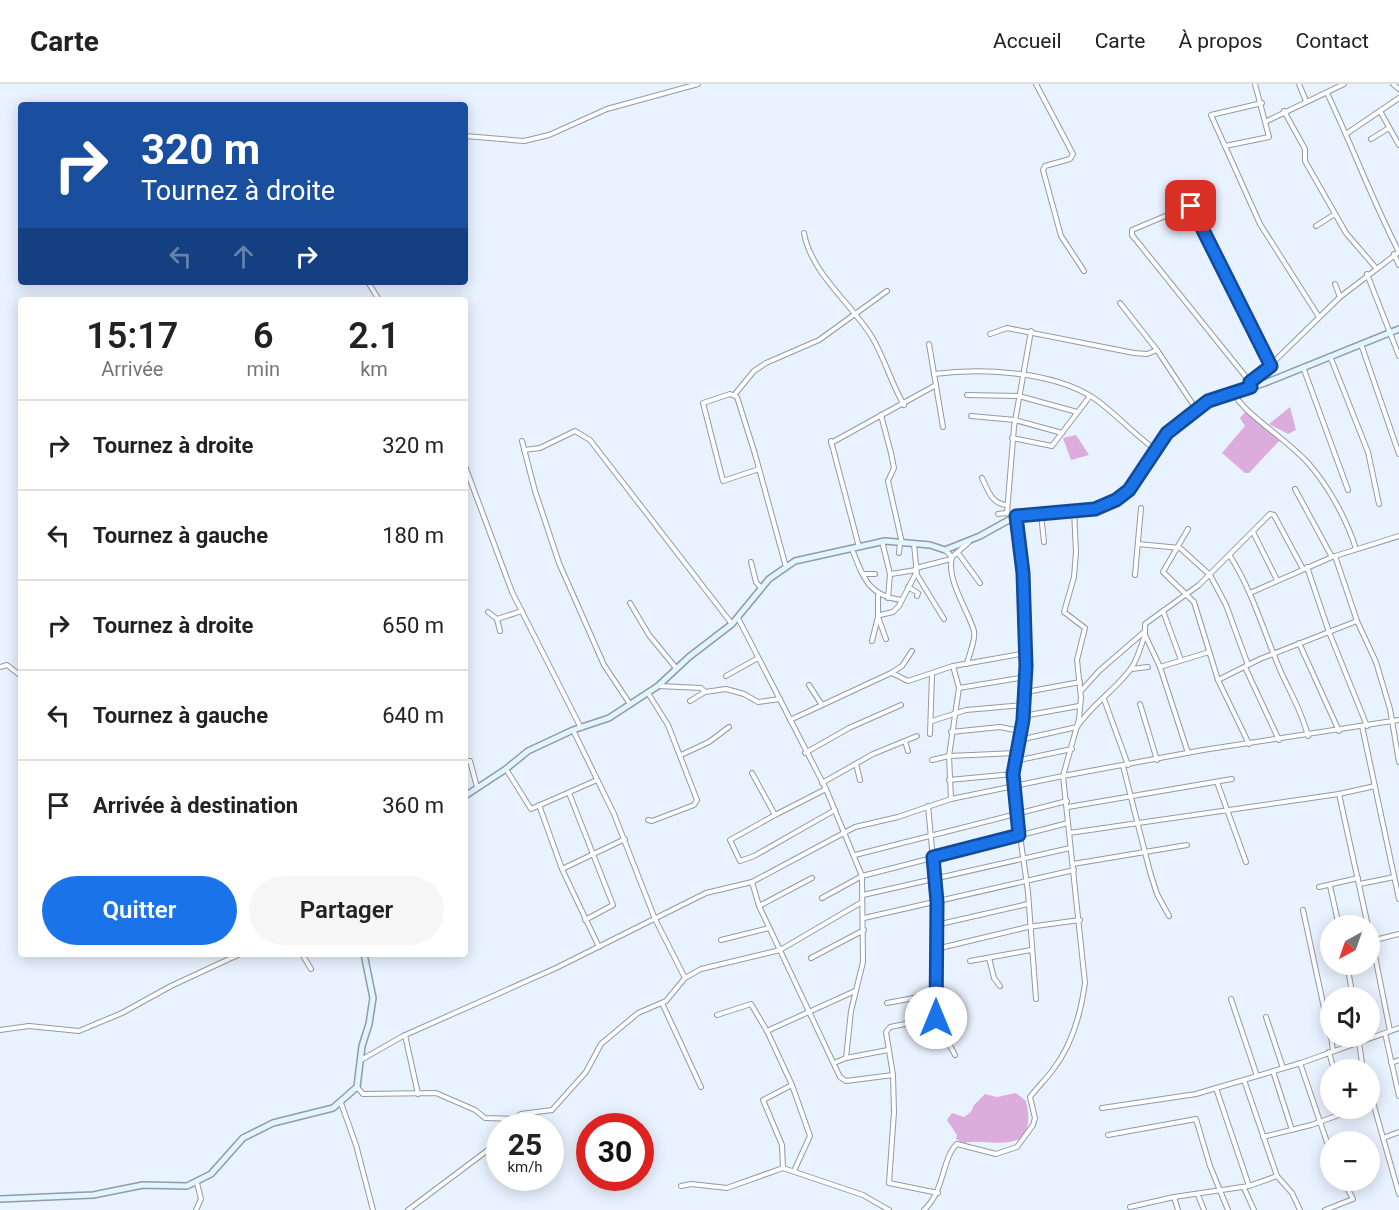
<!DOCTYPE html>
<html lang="fr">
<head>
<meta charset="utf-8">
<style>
	:root { --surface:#fff; --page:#f6f6f6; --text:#222; --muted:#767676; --line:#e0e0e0; --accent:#1a73e8 }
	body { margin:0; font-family:Roboto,sans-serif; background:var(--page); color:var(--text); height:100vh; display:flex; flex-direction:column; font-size:22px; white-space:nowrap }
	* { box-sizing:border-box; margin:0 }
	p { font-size:20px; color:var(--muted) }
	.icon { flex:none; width:33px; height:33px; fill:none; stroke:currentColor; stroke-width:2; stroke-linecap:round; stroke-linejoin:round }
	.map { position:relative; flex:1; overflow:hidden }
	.sheet { position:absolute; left:18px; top:213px; width:450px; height:660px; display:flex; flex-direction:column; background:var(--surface); border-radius:6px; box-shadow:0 3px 15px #0003 }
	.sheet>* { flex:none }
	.hud { position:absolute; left:18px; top:18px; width:450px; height:183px; border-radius:6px; box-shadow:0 3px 15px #0003; background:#1a4fa0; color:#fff; overflow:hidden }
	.needle { width:39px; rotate:220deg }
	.controls { position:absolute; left:1320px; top:831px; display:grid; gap:12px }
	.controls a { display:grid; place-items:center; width:60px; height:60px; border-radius:50%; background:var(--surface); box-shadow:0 3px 15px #0003; font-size:30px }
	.speed { position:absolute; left:486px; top:1029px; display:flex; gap:12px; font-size:30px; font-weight:700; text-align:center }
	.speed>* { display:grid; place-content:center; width:78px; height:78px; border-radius:50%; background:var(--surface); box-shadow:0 3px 15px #0003; line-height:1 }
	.speed small { font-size:15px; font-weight:400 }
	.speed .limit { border:9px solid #d22; background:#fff; color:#111 }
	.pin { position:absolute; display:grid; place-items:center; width:51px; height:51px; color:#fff; margin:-26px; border-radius:12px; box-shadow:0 3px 9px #0006 }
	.me { position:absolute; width:66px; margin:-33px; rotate:0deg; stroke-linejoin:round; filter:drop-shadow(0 0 4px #0008) }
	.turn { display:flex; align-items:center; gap:21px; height:126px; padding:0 24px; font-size:27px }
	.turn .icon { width:78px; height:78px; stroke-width:2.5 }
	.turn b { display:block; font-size:42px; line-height:51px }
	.lanes { display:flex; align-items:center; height:57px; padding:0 24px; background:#0003; justify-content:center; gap:30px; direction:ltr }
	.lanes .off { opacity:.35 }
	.eta { display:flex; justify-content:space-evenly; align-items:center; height:102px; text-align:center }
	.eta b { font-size:36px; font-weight:600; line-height:42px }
	.action { display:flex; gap:12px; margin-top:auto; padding:12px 24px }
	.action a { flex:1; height:69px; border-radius:36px; background:var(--accent); color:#fff; font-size:24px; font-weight:600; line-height:69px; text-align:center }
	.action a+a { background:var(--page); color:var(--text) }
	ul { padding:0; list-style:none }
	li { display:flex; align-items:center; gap:18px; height:90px; padding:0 24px; border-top:2px solid var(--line) }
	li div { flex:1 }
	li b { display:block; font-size:22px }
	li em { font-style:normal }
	header { display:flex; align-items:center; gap:36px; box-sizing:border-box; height:84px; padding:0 30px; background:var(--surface); border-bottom:2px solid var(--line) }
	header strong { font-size:28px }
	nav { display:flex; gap:33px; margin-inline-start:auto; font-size:21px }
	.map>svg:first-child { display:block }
	.forest { fill:#dcacdc }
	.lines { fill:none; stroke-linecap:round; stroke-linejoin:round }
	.street-casing { stroke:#929aa5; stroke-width:6 }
	.secondary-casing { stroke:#929aa5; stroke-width:8 }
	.street { stroke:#fff; stroke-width:4 }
	.secondary { stroke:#e0f5fd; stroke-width:5 }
	.route-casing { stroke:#114b97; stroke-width:15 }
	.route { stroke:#1a73e8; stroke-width:10 }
</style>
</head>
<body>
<header>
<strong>Carte</strong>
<nav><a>Accueil</a><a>Carte</a><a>À propos</a><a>Contact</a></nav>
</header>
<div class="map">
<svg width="1399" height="1126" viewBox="0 0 1399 1126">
	<rect width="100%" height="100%" fill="#e9f2ff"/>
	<g class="forest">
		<polygon points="1290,323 1296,346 1288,350 1269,340"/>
		<polygon points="1246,327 1280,356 1249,389 1245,389 1222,369 1245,342 1240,334"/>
		<polygon points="1076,351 1089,371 1071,376 1063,354"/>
		<path d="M1016,1009L1026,1017C1029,1030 1031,1045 1020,1055C996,1063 986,1055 963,1059L956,1055L957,1051L947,1036L952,1029L964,1033L971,1028L974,1021L985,1010L997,1013Z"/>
	</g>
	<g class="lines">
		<g class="street-casing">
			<g id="street">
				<polyline points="1036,0 1073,70 1070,75 1045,82 1043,86 1061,152 1084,187"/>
				<polyline points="1299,0 1306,17"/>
				<polyline points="1393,0 1399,5"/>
				<path d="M1327,9C1352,61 1372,116 1399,168"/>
				<polyline points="1262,19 1211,31 1260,140 1319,233"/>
				<polyline points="1284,27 1305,65 1305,77 1346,149 1376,184"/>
				<polyline points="1380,27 1399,61"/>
				<polyline points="1267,37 1344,0"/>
				<polyline points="1346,50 1399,14"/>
				<polyline points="465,52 524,57 549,51 607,25 698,0"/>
				<polyline points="1371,55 1389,44"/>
				<polyline points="1225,62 1269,53 1255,0"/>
				<polyline points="1316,142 1335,130"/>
				<path d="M804,149C811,189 851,219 872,253C885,275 891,299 904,321"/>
				<polyline points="1394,170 1399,181"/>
				<polyline points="1367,190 1399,272"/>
				<polyline points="368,198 379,216"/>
				<polyline points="1335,200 1340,213"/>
				<polyline points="1120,219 1157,266"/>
				<polyline points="990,250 1007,244 1134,269 1147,270 1157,266 1196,325"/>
				<polyline points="929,260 943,343"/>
				<polyline points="1361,260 1399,370"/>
				<polyline points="1330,272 1368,368 1379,420"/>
				<polyline points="1303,283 1348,406"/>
				<path d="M934,290C980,284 1051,287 1092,313C1115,328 1133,350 1156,366"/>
				<polyline points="1250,298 1132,151 1132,146 1189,122 1194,124 1271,282"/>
				<polyline points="1251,300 1340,213 1399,168"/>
				<path d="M1238,307V316L1246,325C1266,344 1290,359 1309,380C1329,403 1347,436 1356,465"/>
				<polyline points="735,310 754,287 766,279 819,256 887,207"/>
				<polyline points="967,311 1019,312 1077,328"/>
				<polyline points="881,331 891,369 894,384 888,397 902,459"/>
				<polyline points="971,332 1015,336 1062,349"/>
				<polyline points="1012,354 1052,362 1090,312"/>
				<polyline points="522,357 535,407 559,479 604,581 630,620"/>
				<polyline points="831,357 859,463"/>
				<polyline points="831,359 936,301"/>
				<polyline points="524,366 540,364 575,347 590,356 732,540"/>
				<polyline points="465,382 512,508 581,644"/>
				<polyline points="759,385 723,397 703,319 730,310 737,313 755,370 786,483"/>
				<path d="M982,394C988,406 991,419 1006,421"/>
				<polyline points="1295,405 1332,473"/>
				<polyline points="1007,429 1014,343 1031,247"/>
				<polyline points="998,430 1007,429 1016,432 1023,495 1026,593 1013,702 1028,808 1036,915"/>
				<polyline points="1041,430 1044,458"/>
				<polyline points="1188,445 1163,488 1194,518 1218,596 1249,660"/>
				<polyline points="1253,448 1277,496"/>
				<polyline points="882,457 890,490 888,514"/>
				<polyline points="914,460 917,491 944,535"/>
				<polyline points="1138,460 1180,464 1210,491 1226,521 1248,581"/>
				<path d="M852,465C863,493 868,512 901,516"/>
				<path d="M945,466L952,473C946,496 968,526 974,547C976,556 969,570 967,580"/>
				<polyline points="899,469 900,459"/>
				<polyline points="958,469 980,499"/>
				<path d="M1230,472C1253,508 1264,549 1281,588C1291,610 1302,628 1308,652"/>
				<polyline points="1335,472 1357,537 1376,578 1390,625 1399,678"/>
				<polyline points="952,473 969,458"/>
				<polyline points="751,478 756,498 761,504"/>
				<polyline points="1307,483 1329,548 1367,642"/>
				<polyline points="916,484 951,475"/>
				<polyline points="864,490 875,490"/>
				<polyline points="891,490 916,486"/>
				<polyline points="1135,491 1141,424"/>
				<polyline points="908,503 918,509 917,512"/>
				<polyline points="1250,509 1332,473 1399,452"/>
				<polyline points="878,511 878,533 886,555"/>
				<polyline points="630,519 649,551 676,584"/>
				<polyline points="1163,527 1181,576"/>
				<polyline points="488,528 497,535 522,527"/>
				<polyline points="880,531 893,528 899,522 916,489"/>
				<polyline points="738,534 826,705 862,792 863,878 851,927 846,974 834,979"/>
				<polyline points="497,535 500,547"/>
				<polyline points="872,557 878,533"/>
				<polyline points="1299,559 1339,647"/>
				<polyline points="0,583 7,581 21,592"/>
				<polyline points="1160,583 1209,568"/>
				<polyline points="1245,583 1279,656"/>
				<polyline points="1131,585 1148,583"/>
				<polyline points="892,589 908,597 953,582 1026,569"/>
				<polyline points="726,592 758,574"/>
				<polyline points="1218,596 1260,575 1357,537"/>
				<polyline points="809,601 822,621"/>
				<polyline points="658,602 701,604 705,608 726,605 744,610 758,618 780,615"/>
				<polyline points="959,604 1026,593"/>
				<polyline points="1081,607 1099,587 1144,548"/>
				<polyline points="1026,608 1080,598"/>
				<polyline points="1104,615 1128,681"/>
				<polyline points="690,617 705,608"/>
				<polyline points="1140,620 1157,676"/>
				<polyline points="1023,632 1079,622"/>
				<polyline points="790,636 891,589 902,582 912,567"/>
				<polyline points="932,637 966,626 1024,621"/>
				<polyline points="1362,642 1399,815"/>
				<polyline points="951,648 1000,643 1020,647"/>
				<polyline points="930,650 932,591"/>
				<path d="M1019,656L1077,643C1092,620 1117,605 1132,583C1138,574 1141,561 1145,551"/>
				<polyline points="905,657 908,667"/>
				<polyline points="805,669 849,644 901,621"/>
				<polyline points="1188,669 1160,583 1145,551 1145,540 1199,501 1270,430 1274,431 1303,485"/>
				<polyline points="681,671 709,658 729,643"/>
				<polyline points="932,676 949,672 1016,669"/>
				<polyline points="465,677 470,677 477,703"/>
				<polyline points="1015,677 1072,665"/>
				<polyline points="856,680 860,696"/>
				<polyline points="1123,682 1150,788 1157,810 1169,832"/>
				<polyline points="506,685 531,725 597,696"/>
				<polyline points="752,689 775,731 826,705"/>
				<polyline points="949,696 1013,690"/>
				<polyline points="1217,698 1246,778"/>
				<polyline points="822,699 873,670 917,652"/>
				<polyline points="569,709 613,821 585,836"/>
				<polyline points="1339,710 1368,842"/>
				<polyline points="951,715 949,672 959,604 953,582"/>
				<polyline points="539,721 562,785 599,863"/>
				<polyline points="928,722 937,818 935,934 955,971"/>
				<polyline points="1068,723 1232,695"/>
				<polyline points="775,731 730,756 740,777 754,772 835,726"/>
				<polyline points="648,736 652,737 694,721 697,716 668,641 648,609"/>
				<polyline points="1069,749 1339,710 1375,702"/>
				<polyline points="855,771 1067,717"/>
				<polyline points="1073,780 1187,761"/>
				<polyline points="562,785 625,755"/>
				<polyline points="752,798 759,822 840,993 846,997 893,991"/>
				<polyline points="1360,800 1394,793"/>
				<polyline points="1330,802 1339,842"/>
				<polyline points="1319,803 1358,794"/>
				<polyline points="863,811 1070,764"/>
				<polyline points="822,814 862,792 1068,739"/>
				<polyline points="759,822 812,794"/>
				<polyline points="1303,826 1330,952"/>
				<polyline points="864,834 1074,786"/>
				<polyline points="936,841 1028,820"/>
				<polyline points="1370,847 1390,947"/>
				<polyline points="721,856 769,844"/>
				<polyline points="1371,857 1399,850"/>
				<polyline points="936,865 1028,843 1080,836"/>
				<polyline points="302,870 311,885"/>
				<polyline points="811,874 864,846"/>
				<polyline points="989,874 994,894 1000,902"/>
				<polyline points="970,877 1031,866"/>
				<polyline points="1347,880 1353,914"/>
				<polyline points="685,894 701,885 780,866 862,818"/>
				<polyline points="1231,915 1257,992"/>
				<polyline points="662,919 701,1003"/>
				<polyline points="887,919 935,910"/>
				<polyline points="717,931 751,920 767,947 855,907"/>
				<polyline points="1266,933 1283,984"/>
				<polyline points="935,934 890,943 886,948 893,991 894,1028 889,1099 938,1109"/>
				<polyline points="0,946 29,942 79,947 122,929 171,902 240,870"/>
				<polyline points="767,947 792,1001 810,1052 794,1087"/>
				<polyline points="1385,949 1399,1012"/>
				<polyline points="405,951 418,1010"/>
				<polyline points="1331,952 1333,967"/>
				<polyline points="1359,958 1363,986"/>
				<polyline points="1329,968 1334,986"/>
				<polyline points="846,974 888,966"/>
				<polyline points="361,976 403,952 556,884 706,809 752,798 855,743 898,733 951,715 1063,692 1203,666 1399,636"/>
				<polyline points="1300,979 1330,1067"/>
				<polyline points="1391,979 1399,976"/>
				<polyline points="1273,987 1292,1046"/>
				<polyline points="1244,996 1277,1092 1292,1109 1300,1126"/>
				<polyline points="357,1003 363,1010 436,1009 475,1026 485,1034 514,1035 521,1030 552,1026 586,988 601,960 638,929 666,917 685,894 655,835 614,730 573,646"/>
				<polyline points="1370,1008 1399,1110"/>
				<polyline points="341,1019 356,1061 373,1126"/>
				<polyline points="1102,1024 1196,1010 1301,979 1399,944"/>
				<polyline points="504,1035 516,1042"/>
				<polyline points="1108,1051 1196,1035 1210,1082 1228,1126"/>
				<polyline points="1263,1053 1311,1041 1358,1024"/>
				<polyline points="1383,1054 1399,1048"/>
				<polyline points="783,1084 782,1061 763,1016 792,1001"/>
				<polyline points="681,1102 691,1100 727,1104 783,1084 863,1111 889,1126"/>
				<polyline points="1249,1102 1277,1092"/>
				<polyline points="1244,1104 1254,1126"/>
				<polyline points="1198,1111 1204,1126"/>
				<polyline points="1174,1113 1178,1126"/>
				<polyline points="1130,1123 1174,1113 1249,1102 1216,1004"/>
				<polyline points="196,1126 201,1115 197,1099"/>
				<polyline points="408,1126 500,1057"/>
				<path d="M924,1126C945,1107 942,1073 957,1060L996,1070L1017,1063L1033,1041L1035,1034L1030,1013C1037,1004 1045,996 1052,987C1071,963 1081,929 1085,899L1063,692L1079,635L1081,614L1077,576L1085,544L1064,528L1074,493L1076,468L1074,426"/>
				<polyline points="1325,1126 1353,1115 1343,1096"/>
			</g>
		</g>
		<g class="secondary-casing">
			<g id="secondary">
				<polyline points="465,712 506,685 528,667 573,646 609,634 658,602 689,573 732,540 769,495 795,477 885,457 930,461 945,466 980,452 1016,432 1095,425 1109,420 1129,406 1167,349 1207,317 1265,299 1399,245"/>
				<polyline points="0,1115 93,1111 143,1101 187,1102 211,1090 243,1054 273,1039 333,1024 357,1003 362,962 369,940 373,914 364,870"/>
			</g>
		</g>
		<use href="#street" class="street"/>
		<use href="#secondary" class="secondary"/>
	</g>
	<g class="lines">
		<g class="route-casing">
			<polyline id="route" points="936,934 937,818 933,773 1019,751 1013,690 1023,636 1026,582 1023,489 1016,432 1095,425 1116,416 1129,406 1167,349 1208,317 1251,303 1250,298 1271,282 1191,122"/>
		</g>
		<use href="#route" class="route"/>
	</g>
</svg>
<div class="controls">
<a><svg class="needle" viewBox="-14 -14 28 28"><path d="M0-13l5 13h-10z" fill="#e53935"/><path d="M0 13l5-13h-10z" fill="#767676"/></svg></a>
<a><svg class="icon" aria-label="sound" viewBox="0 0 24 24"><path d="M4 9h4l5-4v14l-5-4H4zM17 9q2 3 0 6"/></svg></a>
<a>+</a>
<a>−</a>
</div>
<div class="speed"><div>25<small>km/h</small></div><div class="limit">30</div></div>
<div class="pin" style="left:1191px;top:122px;background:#d93025"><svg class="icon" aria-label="arrive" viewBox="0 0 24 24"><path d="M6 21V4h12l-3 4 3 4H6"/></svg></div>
<svg class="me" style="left:936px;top:934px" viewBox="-20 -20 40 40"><circle r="19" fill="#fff"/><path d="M0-13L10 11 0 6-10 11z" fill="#1a73e8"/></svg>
<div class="hud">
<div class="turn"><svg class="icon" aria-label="right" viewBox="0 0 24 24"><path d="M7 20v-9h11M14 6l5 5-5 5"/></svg><div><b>320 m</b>Tournez à droite</div></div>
<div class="lanes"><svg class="icon off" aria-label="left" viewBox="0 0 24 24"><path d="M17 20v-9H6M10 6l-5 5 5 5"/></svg><svg class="icon off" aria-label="ahead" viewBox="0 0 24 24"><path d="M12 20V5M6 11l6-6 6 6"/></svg><svg class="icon" aria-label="right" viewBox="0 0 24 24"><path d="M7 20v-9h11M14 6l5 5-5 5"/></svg></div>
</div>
<section class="sheet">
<div class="eta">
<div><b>15:17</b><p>Arrivée</p></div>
<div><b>6</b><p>min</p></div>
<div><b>2.1</b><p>km</p></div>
</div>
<ul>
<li><svg class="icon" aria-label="right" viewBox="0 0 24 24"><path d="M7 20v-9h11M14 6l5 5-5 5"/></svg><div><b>Tournez à droite</b></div><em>320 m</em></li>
<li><svg class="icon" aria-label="left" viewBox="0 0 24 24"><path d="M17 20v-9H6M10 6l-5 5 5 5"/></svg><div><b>Tournez à gauche</b></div><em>180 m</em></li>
<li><svg class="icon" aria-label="right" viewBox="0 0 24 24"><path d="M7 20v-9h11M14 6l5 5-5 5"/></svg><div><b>Tournez à droite</b></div><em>650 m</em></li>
<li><svg class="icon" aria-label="left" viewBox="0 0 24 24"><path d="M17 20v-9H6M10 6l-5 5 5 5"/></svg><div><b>Tournez à gauche</b></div><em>640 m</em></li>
<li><svg class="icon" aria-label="arrive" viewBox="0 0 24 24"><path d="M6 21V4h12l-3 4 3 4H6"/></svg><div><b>Arrivée à destination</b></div><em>360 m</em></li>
</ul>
<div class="action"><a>Quitter</a><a>Partager</a></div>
</section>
</div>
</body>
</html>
